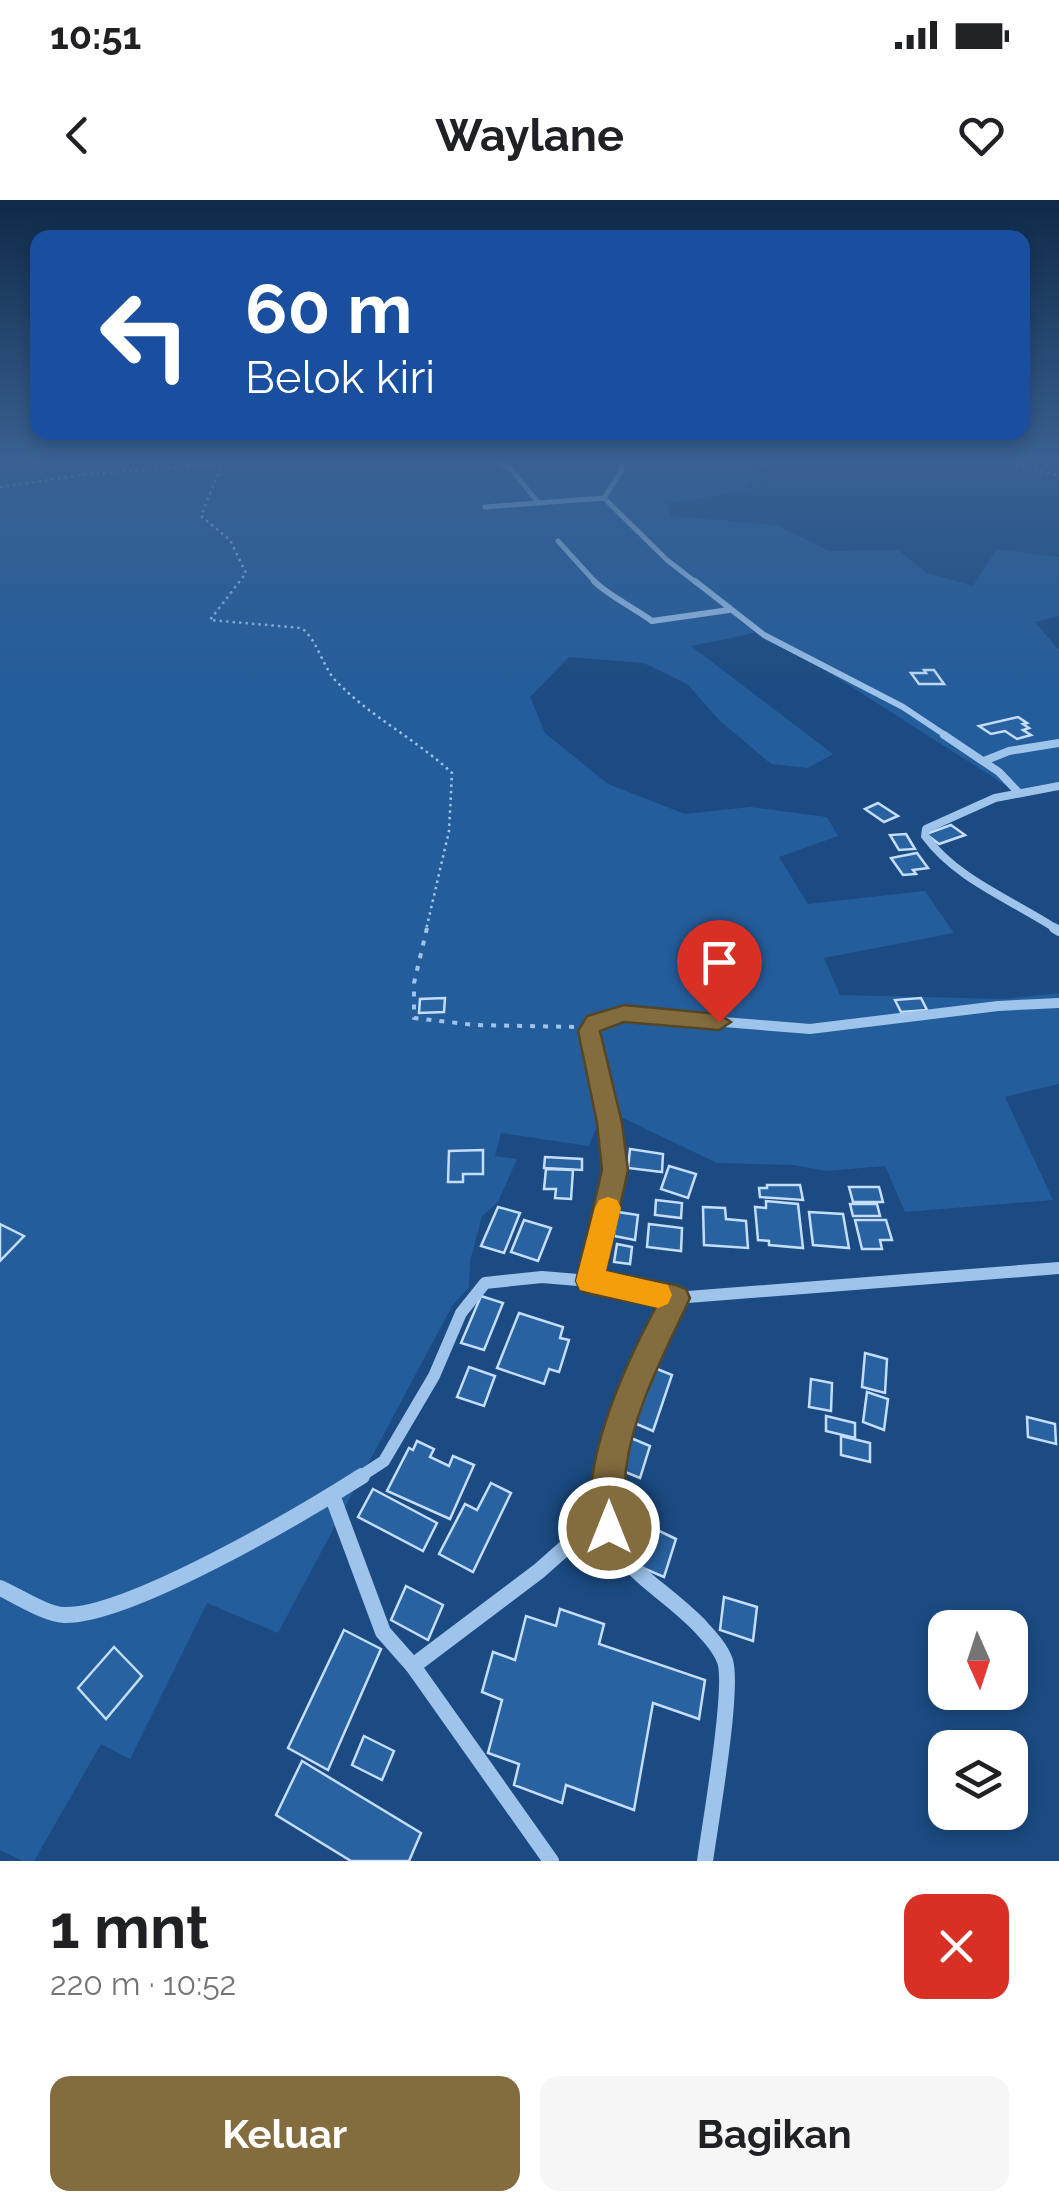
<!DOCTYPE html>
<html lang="id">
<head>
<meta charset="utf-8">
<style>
	:root { --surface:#fff; --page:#f6f6f6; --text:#202124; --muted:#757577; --accent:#836c3d }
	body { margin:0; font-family:Raleway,sans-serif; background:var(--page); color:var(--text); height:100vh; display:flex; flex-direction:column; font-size:38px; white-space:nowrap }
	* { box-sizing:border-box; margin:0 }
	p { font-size:32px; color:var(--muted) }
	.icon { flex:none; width:55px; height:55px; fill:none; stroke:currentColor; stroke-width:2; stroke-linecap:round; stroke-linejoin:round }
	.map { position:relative; height:1661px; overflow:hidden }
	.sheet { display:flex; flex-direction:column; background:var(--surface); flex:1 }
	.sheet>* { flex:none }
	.top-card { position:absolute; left:30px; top:30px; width:1000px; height:210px; border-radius:20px; box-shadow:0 5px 15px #0003; background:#1a4fa0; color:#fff; overflow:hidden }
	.needle { width:65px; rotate:177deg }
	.tools { position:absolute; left:928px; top:1410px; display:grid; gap:20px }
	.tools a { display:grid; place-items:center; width:100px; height:100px; border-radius:20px; background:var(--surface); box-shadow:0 5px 15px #0003; font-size:50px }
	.pin { position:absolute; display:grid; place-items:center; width:85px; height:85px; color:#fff; margin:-102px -42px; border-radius:50% 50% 50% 0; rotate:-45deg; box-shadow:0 0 10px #0007 }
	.pin .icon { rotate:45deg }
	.me { position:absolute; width:110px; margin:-55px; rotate:0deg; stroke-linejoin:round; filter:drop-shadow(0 0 8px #0008) }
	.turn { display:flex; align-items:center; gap:35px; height:210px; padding:0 50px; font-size:45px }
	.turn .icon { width:130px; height:130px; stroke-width:2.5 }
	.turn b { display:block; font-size:70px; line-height:85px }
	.round { display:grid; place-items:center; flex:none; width:105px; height:105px; border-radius:20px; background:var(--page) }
	.headline { display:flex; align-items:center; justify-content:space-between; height:170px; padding:0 50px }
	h1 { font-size:60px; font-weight:700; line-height:75px }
	.cta { display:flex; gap:20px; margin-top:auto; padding:20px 50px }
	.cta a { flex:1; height:115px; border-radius:20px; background:var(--accent); color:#fff; font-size:40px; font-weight:700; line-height:115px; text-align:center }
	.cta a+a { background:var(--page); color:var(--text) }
	.status { display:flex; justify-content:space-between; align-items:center; height:70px; padding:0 50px; background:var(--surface); direction:ltr }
	.status svg { height:28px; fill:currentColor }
	header { display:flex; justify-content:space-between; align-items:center; height:130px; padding:0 50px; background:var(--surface); font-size:45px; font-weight:700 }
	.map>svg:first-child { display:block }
	.green { fill:#245d9b }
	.building { fill:#2962a0; stroke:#c4ddf8; stroke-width:2.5 }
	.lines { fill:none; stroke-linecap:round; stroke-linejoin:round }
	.path-far1 { stroke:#9fc4eb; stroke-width:2.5; stroke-dasharray:2.5 4; stroke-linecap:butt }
	.path { stroke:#9fc4eb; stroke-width:4; stroke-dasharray:5 8; stroke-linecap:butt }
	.minor-far5 { stroke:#9fc4eb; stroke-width:5 }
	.minor-far4 { stroke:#9fc4eb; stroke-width:6 }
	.minor-far3 { stroke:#9fc4eb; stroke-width:8 }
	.minor-far2 { stroke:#9fc4eb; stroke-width:10 }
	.minor-far1 { stroke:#9fc4eb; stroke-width:12 }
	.minor { stroke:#9fc4eb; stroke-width:16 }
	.route { fill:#836c3d; stroke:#554628; stroke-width:2.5 }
	.slow { fill:#f59e0b }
</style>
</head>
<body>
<div class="status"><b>10:51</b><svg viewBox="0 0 49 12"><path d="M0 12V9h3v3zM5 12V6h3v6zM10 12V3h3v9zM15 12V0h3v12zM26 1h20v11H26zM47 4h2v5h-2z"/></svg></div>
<header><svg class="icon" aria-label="back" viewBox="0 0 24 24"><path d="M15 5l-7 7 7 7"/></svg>Waylane<svg class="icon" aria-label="heart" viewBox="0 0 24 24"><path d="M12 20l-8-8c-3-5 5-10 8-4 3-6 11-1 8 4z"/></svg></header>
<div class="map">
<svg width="1059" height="1661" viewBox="0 0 1059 1661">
	<rect width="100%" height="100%" fill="#1b4b82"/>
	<polygon class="green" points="0,261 784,261 757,270 745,291 666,303 671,316 776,325 829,351 898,350 927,373 973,386 997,349 1059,357 1059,416 1035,422 1059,450 1059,591 1013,590 764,431 691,446 833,554 808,568 771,564 720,521 687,484 644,463 569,457 530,497 545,533 608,584 685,614 750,607 827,617 838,636 779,657 808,704 925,691 954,733 824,758 840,795 1004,799 1059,793 1059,884 1005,897 1053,1000 905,1012 885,966 827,971 793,965 717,963 604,909 589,946 501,933 495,956 517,959 498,1002 482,1016 470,1061 469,1087 452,1106 278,1433 207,1403 130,1559 101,1544 34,1661 23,1661 0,1650"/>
	<g class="building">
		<polygon points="924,470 934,470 944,484 919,484 911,473 926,473"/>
		<polygon points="1018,517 1027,523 1023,524 1029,528 1023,530 1031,535 1017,539 1005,531 991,534 979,526"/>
		<polygon points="878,603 898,616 884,622 865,609"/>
		<polygon points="951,625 965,635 939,644 926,634"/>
		<polygon points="906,634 915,649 899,650 890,635"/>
		<polygon points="917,653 928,668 913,670 916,674 903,675 891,658"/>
		<polygon points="445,798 444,812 419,813 420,799"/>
		<polygon points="921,798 927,810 901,812 895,800"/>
		<polygon points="630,949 663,954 662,972 628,968"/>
		<polygon points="483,950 483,974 463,974 463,982 448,982 449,951"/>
		<polygon points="545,957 582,959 582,970 544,968"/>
		<polygon points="669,966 696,974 688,998 661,989"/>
		<polygon points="546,969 573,970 571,999 555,998 556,989 544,989"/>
		<polygon points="767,985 800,985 803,1000 760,997 759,988 767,988"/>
		<polygon points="849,987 879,987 883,1002 853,1002"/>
		<polygon points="656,1000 682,1003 681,1018 655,1015"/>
		<polygon points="766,1001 798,1004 803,1048 769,1045 769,1041 758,1040 755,1007 766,1008"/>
		<polygon points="850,1004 877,1004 880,1016 853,1016"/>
		<polygon points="498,1007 520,1013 504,1053 481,1046"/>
		<polygon points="703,1007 725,1008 726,1019 746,1021 748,1048 704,1045"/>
		<polygon points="618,1012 638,1015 635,1040 614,1036"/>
		<polygon points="809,1012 843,1014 849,1048 813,1045"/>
		<polygon points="524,1020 551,1028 538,1061 511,1052"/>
		<polygon points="855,1020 886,1020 892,1040 880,1040 882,1049 862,1049"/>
		<polygon points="0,1024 24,1036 0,1061"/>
		<polygon points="649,1024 682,1028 681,1051 647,1047"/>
		<polygon points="617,1044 632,1047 630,1064 614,1062"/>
		<polygon points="481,1096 503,1103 484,1150 461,1143"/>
		<polygon points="519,1113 563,1127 560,1138 569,1140 559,1172 549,1169 544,1184 497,1168"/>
		<polygon points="865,1153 887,1159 885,1193 862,1187"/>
		<polygon points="645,1164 672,1175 653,1231 625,1219"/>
		<polygon points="469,1167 495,1176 484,1206 457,1197"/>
		<polygon points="811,1179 832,1183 831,1211 809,1207"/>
		<polygon points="867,1192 888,1199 884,1230 863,1222"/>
		<polygon points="826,1216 855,1223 855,1238 826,1231"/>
		<polygon points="1027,1217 1055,1224 1056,1244 1028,1237"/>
		<polygon points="624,1235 650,1246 640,1278 613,1267"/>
		<polygon points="841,1236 870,1243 870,1262 841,1255"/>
		<polygon points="417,1241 434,1249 430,1257 449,1266 453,1256 474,1265 450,1319 387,1291 409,1248 413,1250"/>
		<polygon points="491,1283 511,1293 473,1372 439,1354 465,1304 477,1310"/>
		<polygon points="373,1289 437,1323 423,1351 358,1317"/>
		<polygon points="649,1326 676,1339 664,1377 636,1365"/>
		<polygon points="406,1386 443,1405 428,1440 391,1420"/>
		<polygon points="724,1397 757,1407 753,1441 720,1430"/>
		<polygon points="560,1409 604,1424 599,1444 705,1480 699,1519 653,1503 634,1610 566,1585 562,1603 514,1585 519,1564 488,1553 502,1500 482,1492 493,1452 515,1460 526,1416 556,1426"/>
		<polygon points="344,1430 381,1449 328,1570 288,1548"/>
		<polygon points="114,1447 142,1476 106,1519 78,1488"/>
		<polygon points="364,1536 394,1551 382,1580 352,1565"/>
		<polygon points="302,1561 421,1633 409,1661 351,1661 276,1615"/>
	</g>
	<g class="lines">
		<g class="path-far1">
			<polyline points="1003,261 1059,276"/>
			<path d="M0,287L90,274L222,264L201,316L230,340L246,373L210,420L301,428C316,437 322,465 335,480C369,516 416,539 452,573L449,631L426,730"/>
		</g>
		<polyline class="path" points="427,728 414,783 414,818 475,825 577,827"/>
		<g class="minor-far5">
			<polyline points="494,261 510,268 537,301"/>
			<polyline points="604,298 621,271 622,261"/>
			<polyline points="485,307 604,298 667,360 698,384"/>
			<polyline points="558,341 597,384"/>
		</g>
		<g class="minor-far4">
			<path d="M594,381C606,394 636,409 652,421L729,410"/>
			<polyline points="695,381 764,435 903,507 948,537"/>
		</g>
		<g class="minor-far3">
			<polyline points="944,535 999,572 1018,592"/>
			<polyline points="984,561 1009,551 1059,543"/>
			<path d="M1058,730C1013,700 957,680 925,636L926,629L995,598L1059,586"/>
		</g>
		<g class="minor-far2">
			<polyline points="1054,728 1059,731"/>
			<polyline points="614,973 610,923 589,843 589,831 595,822 624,814 810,829 998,806 1059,803"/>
		</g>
		<g class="minor-far1">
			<polyline points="590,1081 615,970"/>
			<polyline points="358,1278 384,1261 434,1176 461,1113 485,1083 542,1077 590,1081 675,1098 1059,1068"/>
			<polyline points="609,1278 631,1197 675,1098"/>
		</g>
		<g class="minor">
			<path d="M610,1276C601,1367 642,1369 698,1424C708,1435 720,1447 725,1461C734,1488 710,1625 705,1661"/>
			<polyline points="332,1295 383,1432 413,1466 551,1661"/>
			<path d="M0,1388C18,1396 45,1414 64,1415C128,1417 304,1313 362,1276"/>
			<polyline points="413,1466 539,1371 609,1309"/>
		</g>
	</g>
	<linearGradient id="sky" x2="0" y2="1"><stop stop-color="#0f2948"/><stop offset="0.53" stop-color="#396192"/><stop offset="1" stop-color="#396192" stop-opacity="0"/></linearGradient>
	<rect width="1059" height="493" fill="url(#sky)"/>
	<path class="route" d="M624,805L719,814L731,822L719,830L624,822L600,831L622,923L628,970L606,1071L676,1085L686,1089L690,1098C665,1153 634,1208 626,1269C623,1293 631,1317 621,1340L609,1345L597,1340C572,1277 626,1163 656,1107L590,1094L580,1090L576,1081L602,970L597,923L578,831L587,816Z"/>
	<polygon class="slow" points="608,997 617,1000 621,1008 606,1071 668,1085 672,1095 668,1104 658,1108 580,1090 576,1081 595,1008 599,1000"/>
</svg>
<div class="tools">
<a><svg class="needle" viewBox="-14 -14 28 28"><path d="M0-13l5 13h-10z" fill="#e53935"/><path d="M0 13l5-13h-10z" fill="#757577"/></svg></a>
<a><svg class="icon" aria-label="layers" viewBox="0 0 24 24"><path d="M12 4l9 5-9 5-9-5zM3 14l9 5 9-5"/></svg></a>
</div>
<div class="pin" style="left:719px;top:822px;background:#d93025"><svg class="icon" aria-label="arrive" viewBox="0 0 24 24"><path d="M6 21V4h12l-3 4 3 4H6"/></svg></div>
<svg class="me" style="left:609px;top:1328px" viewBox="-20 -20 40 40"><circle r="17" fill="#836c3d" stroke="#fff" stroke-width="3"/><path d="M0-11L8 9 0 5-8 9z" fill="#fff"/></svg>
<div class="top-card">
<div class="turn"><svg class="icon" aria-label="left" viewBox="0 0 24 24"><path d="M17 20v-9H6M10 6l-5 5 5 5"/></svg><div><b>60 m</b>Belok kiri</div></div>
</div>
</div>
<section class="sheet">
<div class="headline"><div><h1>1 mnt</h1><p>220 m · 10:52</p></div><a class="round" style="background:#d93025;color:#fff"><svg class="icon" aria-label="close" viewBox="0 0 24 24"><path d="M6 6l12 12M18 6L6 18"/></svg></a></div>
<div class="cta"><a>Keluar</a><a>Bagikan</a></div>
</section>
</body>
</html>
